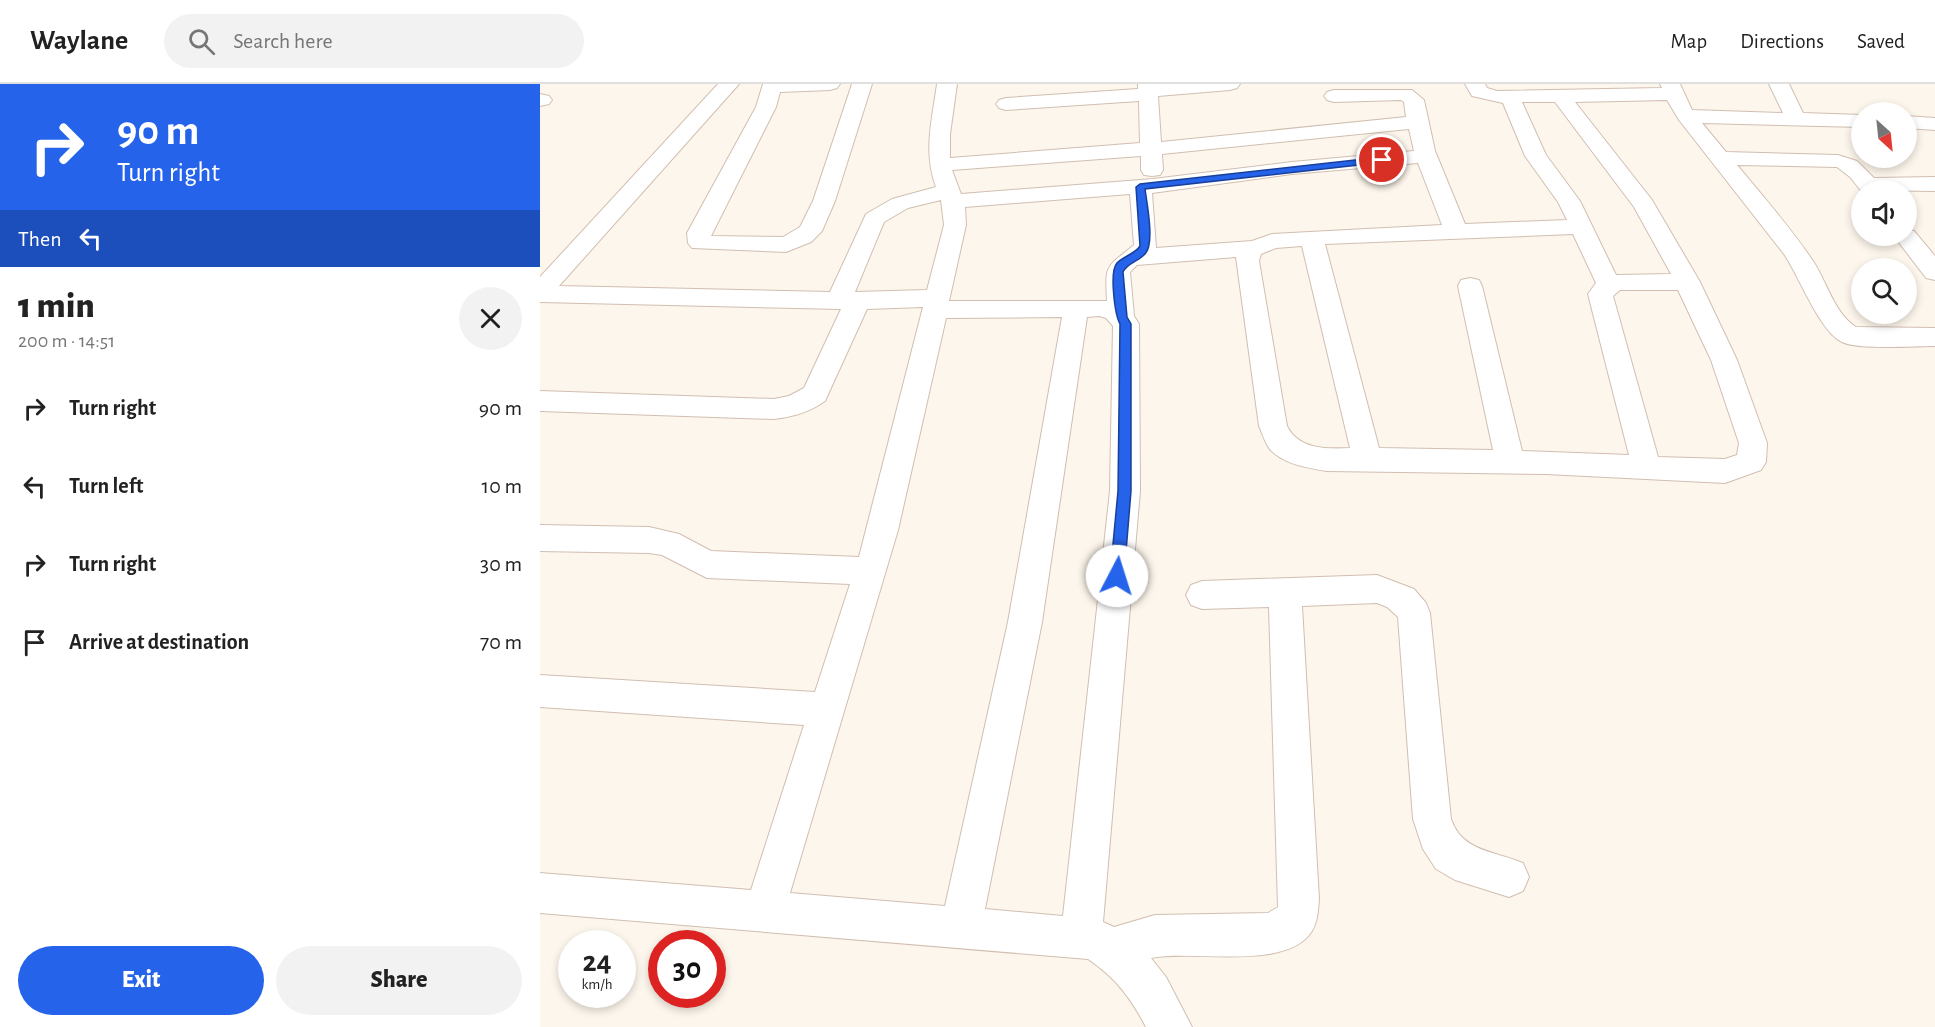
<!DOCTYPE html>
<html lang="en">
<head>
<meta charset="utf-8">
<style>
	:root { --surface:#fff; --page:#f2f2f2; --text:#222; --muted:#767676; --line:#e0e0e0; --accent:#2563eb }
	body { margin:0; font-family:"Alegreya Sans",sans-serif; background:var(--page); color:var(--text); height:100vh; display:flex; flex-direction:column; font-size:22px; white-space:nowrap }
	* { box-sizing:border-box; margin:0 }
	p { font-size:20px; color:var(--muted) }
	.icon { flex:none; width:33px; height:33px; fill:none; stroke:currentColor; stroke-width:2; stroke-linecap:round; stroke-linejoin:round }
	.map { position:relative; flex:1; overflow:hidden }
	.side { display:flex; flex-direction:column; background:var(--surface); width:540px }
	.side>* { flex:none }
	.guide { background:#2563eb; color:#fff; overflow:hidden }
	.needle { width:39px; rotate:153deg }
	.buttons { position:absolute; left:1311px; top:18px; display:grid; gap:12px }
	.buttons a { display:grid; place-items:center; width:66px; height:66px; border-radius:50%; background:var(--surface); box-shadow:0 3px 9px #0003; font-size:30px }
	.speed { position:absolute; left:18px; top:846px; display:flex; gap:12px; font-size:30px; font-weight:700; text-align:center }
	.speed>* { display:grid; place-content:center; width:78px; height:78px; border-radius:50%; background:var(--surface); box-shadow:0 3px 9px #0003; line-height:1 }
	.speed small { font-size:15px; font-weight:400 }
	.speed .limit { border:9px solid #d22; background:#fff; color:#111 }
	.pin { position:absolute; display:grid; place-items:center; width:51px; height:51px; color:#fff; margin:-26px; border:3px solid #fff; border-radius:50%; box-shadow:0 2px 6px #0007 }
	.me { position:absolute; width:66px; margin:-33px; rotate:5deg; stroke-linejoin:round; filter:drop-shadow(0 0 4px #0008) }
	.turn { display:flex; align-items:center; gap:21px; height:126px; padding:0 18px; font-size:27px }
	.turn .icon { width:78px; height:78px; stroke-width:2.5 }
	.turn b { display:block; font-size:42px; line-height:51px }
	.then { display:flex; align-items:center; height:57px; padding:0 18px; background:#0003; gap:12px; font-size:22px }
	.round { display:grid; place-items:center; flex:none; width:63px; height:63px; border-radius:32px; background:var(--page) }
	.summary { display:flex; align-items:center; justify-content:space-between; height:102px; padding:0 18px }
	h1 { font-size:36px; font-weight:800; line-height:45px }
	.button { display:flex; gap:12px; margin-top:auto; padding:12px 18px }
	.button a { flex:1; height:69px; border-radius:36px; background:var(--accent); color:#fff; font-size:24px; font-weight:800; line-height:69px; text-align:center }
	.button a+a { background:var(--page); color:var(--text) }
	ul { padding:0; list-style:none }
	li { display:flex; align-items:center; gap:18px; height:78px; padding:0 18px }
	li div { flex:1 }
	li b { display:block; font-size:22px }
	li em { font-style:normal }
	header { display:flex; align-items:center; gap:36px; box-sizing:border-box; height:84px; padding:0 30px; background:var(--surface); border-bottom:2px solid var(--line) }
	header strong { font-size:28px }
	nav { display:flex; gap:33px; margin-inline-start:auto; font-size:21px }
	.search { width:420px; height:54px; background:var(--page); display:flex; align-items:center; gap:15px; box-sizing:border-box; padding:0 21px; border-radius:33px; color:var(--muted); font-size:22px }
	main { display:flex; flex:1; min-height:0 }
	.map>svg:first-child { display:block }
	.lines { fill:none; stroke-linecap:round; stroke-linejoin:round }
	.minor-casing { stroke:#d1beb0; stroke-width:2 }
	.minor { fill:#fff; fill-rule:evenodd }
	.route { fill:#2563eb; stroke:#184099; stroke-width:1.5 }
</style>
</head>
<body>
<header>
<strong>Waylane</strong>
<div class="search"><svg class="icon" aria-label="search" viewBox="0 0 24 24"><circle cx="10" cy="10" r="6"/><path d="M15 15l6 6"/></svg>Search here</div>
<nav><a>Map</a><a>Directions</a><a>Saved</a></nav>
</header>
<main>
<section class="side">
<div class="guide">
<div class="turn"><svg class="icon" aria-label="right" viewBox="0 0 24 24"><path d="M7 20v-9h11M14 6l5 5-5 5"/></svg><div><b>90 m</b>Turn right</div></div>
<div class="then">Then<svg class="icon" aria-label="left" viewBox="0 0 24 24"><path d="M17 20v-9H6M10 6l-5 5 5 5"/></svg></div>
</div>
<div class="summary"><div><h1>1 min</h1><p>200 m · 14:51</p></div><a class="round"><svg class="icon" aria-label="close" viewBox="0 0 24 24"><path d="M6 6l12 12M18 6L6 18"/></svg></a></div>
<ul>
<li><svg class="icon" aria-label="right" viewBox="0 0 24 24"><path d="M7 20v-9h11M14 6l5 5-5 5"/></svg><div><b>Turn right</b></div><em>90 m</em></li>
<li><svg class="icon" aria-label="left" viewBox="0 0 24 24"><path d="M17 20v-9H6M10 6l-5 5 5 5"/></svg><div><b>Turn left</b></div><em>10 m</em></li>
<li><svg class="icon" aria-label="right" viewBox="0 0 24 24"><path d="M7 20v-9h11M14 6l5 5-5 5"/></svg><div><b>Turn right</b></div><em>30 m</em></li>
<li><svg class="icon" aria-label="arrive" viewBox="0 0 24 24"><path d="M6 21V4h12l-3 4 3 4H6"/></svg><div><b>Arrive at destination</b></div><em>70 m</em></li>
</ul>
<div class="button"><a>Exit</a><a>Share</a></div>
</section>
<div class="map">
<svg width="1395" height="943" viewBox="0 0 1395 943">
	<rect width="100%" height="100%" fill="#fdf6ec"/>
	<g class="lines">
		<g class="minor-casing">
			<g id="minor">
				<path d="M178,0H199L19,202L290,208L326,130L352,115L396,103C383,68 392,36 397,0H417L410,50V74L600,59L599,17L466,26L459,24L456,20L459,16L466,14L598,5V0H700L697,4L690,6L618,12L621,58L866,33L864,18L861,16L794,18L787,16L784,12L787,8L794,6H872L884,16L895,67L925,140L1027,136L1018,118L985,72L963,19L932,12L925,0H945L947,4L957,7L1122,4L1120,0H1140L1152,26L1243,29L1229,0H1249L1263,29L1322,31V43L1162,39L1186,68L1298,71L1317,77L1334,94L1395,93V107L1322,106V108L1310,93L1297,83L1197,81C1223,112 1250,143 1273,177C1287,198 1294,229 1316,243L1395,244V262C1374,262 1318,266 1302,258C1280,248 1259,192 1244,170L1139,36L1127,16L1035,18L1112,116L1160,198L1197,276L1227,359L1226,378L1221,386L1185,399L1006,390L787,387C768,384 742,380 729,364C725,358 722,349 719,342L696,173L597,181L590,188L594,232L599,240L600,407L563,838L574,843L615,831L728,829L738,823L729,523L662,525L651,521L646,511L651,501L662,497L837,491L874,505L886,519L890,529L911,735C922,768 955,767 983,779L989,793L983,807L969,813L915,796L896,785L883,765L873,735L858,533L847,523L837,519L762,522L779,815C778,826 778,837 772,847C746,888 652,865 611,874L626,893L652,943H606C590,913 577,895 548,875L0,829V789L211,806L264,641L0,623V591L275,608L310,500L167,494L122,471L109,469L0,467V441L109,443L139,450L171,467L319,473L383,223L327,225L285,317C270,328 252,333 234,335L0,327V307L234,315L249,312L264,304L301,225L0,218V193ZM982,18H1015L1094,123L1131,190L1076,191L1040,117L1006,71ZM869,45L874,67L752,78L613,95L421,110L412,86L601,72V86L604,91L612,92L620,91L623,86L622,70ZM878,79L902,141L732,150L712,157L616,164L612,109L752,90ZM590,110L594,161C566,184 565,179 567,217H409L426,141L425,123ZM401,116L404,141L387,206L315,208L344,138L368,124ZM1033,150L1056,199L1048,210L1089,371L982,367L942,202L939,196L930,194L921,196L918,202L953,366L839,364L785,160ZM762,162L810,364C787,365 759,366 747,342L719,177L721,170L736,164ZM1138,206L1171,276L1199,359L1197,371L1185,375L1118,373L1073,212L1080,206ZM559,232L566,234L573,242L570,407L523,832L445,825L502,538L547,233ZM522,233L468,538L405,822L250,809L358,446L406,234Z"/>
				<polygon points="223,0 300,0 297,4 290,6 240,8 236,23 171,152 243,153 260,143 273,117 312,0 332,0 295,117 282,147 271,158 246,168 152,164 148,159 147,149 216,23"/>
				<polygon points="0,10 9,12 12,16 9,20 0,22"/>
				<polygon points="1366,32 1395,34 1395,46 1366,44"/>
				<polygon points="1366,145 1374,147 1395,172 1395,196 1386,194 1354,152 1366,152"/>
			</g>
		</g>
		<use href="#minor" class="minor"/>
	</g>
	<path class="route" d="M842,73L846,76L845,78L605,105C607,120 615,160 605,170C599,177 587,179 583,188L587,233L591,240V407L584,492L582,496H572L570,492L578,407L580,240C575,231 569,188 577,179C584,172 595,170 600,162L596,103L600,100Z"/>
</svg>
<div class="buttons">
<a><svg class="needle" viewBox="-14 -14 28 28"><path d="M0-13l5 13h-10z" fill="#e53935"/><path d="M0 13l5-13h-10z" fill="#767676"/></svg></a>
<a><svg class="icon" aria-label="sound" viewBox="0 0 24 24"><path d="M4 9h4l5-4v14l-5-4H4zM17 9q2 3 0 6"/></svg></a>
<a><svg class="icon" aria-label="search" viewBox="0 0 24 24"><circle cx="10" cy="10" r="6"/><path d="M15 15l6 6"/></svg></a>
</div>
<div class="speed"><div>24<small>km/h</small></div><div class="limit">30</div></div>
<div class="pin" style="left:842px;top:76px;background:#d93025"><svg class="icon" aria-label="arrive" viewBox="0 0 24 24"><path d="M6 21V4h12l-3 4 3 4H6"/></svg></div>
<svg class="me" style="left:577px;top:492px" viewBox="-20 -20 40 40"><circle r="19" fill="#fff"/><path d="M0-13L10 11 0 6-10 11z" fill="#2563eb"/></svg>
</div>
</main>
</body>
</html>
